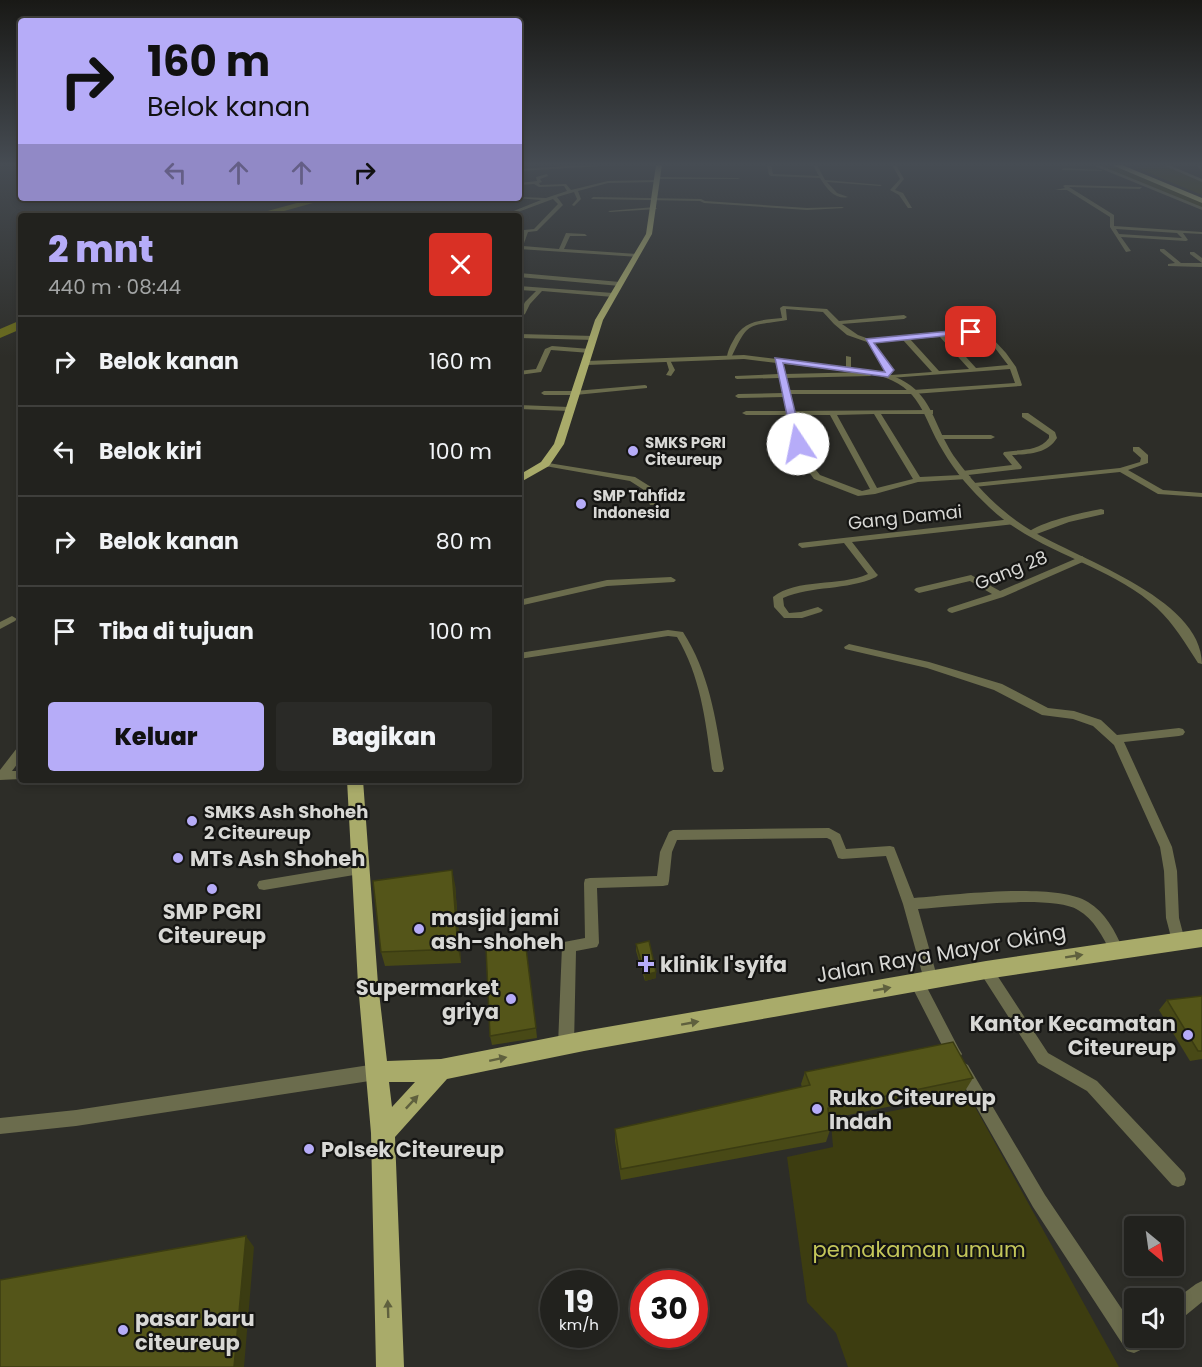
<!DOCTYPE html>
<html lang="id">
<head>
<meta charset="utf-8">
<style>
	:root { --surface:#22221e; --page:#2a2a27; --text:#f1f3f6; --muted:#a2a4a4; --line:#3f3f3c; --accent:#b6acf8 }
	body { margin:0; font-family:Poppins,sans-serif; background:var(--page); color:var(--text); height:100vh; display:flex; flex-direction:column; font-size:22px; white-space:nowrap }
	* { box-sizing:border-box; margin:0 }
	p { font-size:20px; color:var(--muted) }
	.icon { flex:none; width:33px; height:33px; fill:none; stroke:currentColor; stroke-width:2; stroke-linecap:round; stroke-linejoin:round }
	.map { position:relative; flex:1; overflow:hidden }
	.sheet { position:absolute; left:18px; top:213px; width:504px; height:570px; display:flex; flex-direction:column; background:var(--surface); border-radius:6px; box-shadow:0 3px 9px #0003,0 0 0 2px var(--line) }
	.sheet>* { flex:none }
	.guide { position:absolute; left:18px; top:18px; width:504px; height:183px; border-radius:6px; box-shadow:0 3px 9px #0003,0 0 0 2px var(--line); background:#b6acf8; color:#111; overflow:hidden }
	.needle { width:39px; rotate:151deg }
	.tools { position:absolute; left:1124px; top:1216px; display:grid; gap:12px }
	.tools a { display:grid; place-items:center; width:60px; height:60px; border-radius:6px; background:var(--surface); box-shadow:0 3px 9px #0003,0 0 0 2px var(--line); font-size:30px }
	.speed { position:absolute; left:540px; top:1270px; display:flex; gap:12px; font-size:30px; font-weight:700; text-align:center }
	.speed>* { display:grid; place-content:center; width:78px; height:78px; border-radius:50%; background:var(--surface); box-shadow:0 3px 9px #0003,0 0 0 2px var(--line); line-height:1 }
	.speed small { font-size:15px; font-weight:400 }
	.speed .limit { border:9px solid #d22; background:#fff; color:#111 }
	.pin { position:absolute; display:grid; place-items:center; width:51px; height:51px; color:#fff; margin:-26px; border-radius:12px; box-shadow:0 3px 9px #0006 }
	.me { position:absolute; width:66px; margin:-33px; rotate:349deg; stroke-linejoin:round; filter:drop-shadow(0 0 4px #0008) }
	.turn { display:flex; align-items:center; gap:21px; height:126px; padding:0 30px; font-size:27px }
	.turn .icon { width:78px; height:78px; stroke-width:2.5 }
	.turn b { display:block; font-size:42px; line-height:51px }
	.lanes { display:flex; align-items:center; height:57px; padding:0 30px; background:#0003; justify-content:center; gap:30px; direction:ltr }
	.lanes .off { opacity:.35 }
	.round { display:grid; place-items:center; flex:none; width:63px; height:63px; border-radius:6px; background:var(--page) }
	.head { display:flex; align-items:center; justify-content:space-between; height:102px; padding:0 30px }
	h1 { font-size:36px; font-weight:800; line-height:45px; color:var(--accent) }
	.button { display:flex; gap:12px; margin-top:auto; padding:12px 30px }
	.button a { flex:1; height:69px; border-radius:6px; background:var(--accent); color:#111; font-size:24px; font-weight:800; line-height:69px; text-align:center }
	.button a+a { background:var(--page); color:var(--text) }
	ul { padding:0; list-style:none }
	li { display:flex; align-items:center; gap:18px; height:90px; padding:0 30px; border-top:2px solid var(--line) }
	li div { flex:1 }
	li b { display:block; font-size:22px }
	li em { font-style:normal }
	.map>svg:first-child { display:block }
	.green { fill:#3d3d10 }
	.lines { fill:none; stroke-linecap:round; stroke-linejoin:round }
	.river { fill:#6b6c1a; fill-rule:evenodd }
	.minor { fill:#6b6c4d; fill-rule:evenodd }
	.tertiary { fill:#6b6c4d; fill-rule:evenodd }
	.primary { fill:#a9ab6a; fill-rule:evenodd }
	.motorway { fill:#c1c375; fill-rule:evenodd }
	.wall { fill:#484916 }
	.shaded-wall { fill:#3b3c12 }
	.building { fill:#545519; stroke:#3b3c12; stroke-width:1.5 }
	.oneway { fill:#5f603e }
	.route { fill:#b6acf8; stroke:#7670a1; stroke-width:1.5 }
	.poi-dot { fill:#b6acf8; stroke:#151513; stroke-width:2 }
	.labels { text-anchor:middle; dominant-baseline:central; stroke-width:4.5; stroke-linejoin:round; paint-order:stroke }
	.far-poi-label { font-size:15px; font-weight:bold; fill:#d8d8d5; stroke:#151513; text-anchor:start }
	.street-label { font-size:18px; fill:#d8d8d5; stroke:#151513 }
	.poi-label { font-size:18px; font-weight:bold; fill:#d8d8d5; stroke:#151513; text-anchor:start }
	.near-poi-label { font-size:21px; font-weight:bold; fill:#d8d8d5; stroke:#151513; text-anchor:start }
	.near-street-label { font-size:21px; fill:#d8d8d5; stroke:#151513 }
	.near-park-label { font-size:21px; fill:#c4c65a; stroke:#151513 }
</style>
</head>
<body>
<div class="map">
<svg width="1202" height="1367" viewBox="0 0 1202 1367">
	<rect width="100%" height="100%" fill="#2d2d28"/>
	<g class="green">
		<polygon points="1095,165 1115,165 1202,202 1202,209"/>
		<polygon points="1130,165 1165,165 1202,180 1202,195"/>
		<polygon points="969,1096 1119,1367 848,1367 836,1333 807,1302 787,1157 833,1147 831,1123"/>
	</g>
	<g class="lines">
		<g class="river">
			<polygon points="315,198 331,198 266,216 249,216"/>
			<polygon points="21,320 21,329 0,338 0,329"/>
		</g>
		<g class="minor">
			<polygon points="585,165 618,165 519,171 519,169"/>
			<path d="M767,165H771L773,174L819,176L813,165H817L825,180L882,185L880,186L827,182L837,193L848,197C835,200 827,189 820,178L771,176L769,175Z"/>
			<polygon points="892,165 896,165 904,179 895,190 903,193 912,208 908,208 899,195 890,190 900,179"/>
			<polygon points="1092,165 1099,165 1202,207 1202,210"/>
			<polygon points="1163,165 1169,165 1202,179 1202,182"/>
			<polygon points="1196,165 1200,165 1202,171"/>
			<polygon points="1063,168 1101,170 1103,171 1062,170"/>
			<polygon points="547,174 548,176 540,179 542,182 539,183 540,185 566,184 571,190 608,181 658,180 657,182 608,183 578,191 581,199 574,206 572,205 577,199 574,192 557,197 563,205 537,231 528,232 523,246 559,249 566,233 585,234 587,236 570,236 564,249 637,254 639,257 519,249 519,243 524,230 534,229 558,204 553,199 507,216 501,216 541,200 516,198 519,197 546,198 567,191 564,186 539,187 534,184 519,185 519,183 537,181 536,177"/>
			<polygon points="657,177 738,178 740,179 656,179"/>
			<path d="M1065,185L1142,187L1140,189L1069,187L1114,215V226L1202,232V234L1183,233L1188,240L1186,241L1121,237L1131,251L1126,252L1110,227V217L1067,190H1055L1065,188L1063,186ZM1116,229L1177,233L1182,238L1119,234Z"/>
			<polygon points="593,197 701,199 705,201 807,208 842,207 844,208 807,210 704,203 700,201 591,199"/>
			<polygon points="655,207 657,209 610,212 608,211"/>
			<polygon points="1160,249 1164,249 1181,263 1202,263 1202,267 1168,266 1168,264 1175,263 1160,251"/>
			<polygon points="1190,252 1194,252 1202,258 1202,263 1190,254"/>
			<polygon points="519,273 620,282 623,284 620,286 519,277"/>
			<polygon points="519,286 613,293 616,295 613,297 542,291 530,304 525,314 522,316 519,314 525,302 536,291 519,290"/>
			<path d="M783,306L827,309L839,321L904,315L907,317L904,319L842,324L858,335L869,339L979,331L993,339L1006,353L1016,367L1022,385L1021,386L913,394H790L794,411L933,410V414H881L920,477L961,475L958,473L962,471L1012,465L1003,454L1004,452C1020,449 1039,452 1049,438V435L1022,417V413H1028L1055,432L1057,438C1047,454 1029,454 1012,455L1022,467L1021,469L968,475L971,477L967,479L918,482L875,494L858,496L814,479L798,457L788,415H746L742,413L746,411H787L784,397L738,398L735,396L738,394L783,393L779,378L737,379L735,378V376L778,374L775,360L778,358L781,360L785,374L870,372L873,374L870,376L786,378L789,390H913L1015,383L1010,369L890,378L885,375L886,370L867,342L847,335L834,324L823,312L786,309L787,320C747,327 749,320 731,358H727C727,353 730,346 733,341C743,320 761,320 782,318L780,308ZM976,334L995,348L1008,365L976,368L947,336ZM940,337L969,369L939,371L910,339ZM903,340L932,372L891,375L892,370L873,343ZM874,414L913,479L877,488L837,415ZM795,415H830L870,489L862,491L820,475L806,457Z"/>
			<polygon points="519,334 594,336 597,338 594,340 519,338"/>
			<polygon points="552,346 590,349 593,351 590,353 551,350 541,372 519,375 519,371 536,369 545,349"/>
			<polygon points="519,351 523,352 524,353 519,355"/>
			<polygon points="846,356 851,357 851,370 846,369"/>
			<polygon points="666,360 670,360 675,370 671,376 666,375 669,370"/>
			<polygon points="645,385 647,386 647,388 575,395 544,395 541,393 544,391 575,391"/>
			<polygon points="519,405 569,407 573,409 569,411 519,409"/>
			<polygon points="937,435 991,435 995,437 991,439 937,439"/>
			<polygon points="1133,447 1139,447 1148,455 1148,463 1128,470 1163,490 1202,493 1202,497 1158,494 1120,472 974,487 970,485 974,483 1120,468 1140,462 1141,458 1133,451"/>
			<polygon points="542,462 635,477 651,487 657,503 653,505 650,505 644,490 630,481 545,466 542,466"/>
			<path d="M1101,509L1104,510V514L1069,522L1034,535L1031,536L1027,533C1040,522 1083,512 1101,509Z"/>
			<path d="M1012,519L1016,522L1015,524L852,542L876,573L878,575L876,577C846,591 813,585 783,598L784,606L789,613L801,612L818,607L823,610L821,612L802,618H784L774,607L773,597C797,578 839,587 868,574L844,543L802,548L798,545L799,543Z"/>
			<polygon points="1082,556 1086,559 1085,561 1003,597 952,613 949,612 947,610 949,608 992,594 970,581 919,593 914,590 916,588 971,575 1000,591"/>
			<polygon points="671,577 676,580 674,582 607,586 519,606 519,600 607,580"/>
			<polygon points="12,616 17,619 15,621 0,629 0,622"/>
			<path d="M668,630L683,632C710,674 716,721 724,769L722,772H714L712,769C706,723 701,677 677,637L668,636L519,659V653Z"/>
			<polygon points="849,644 929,662 1002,684 1048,708 1074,711 1101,720 1117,735 1179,728 1183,729 1185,732 1183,735 1179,736 1124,742 1172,847 1177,871 1179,918 1185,941 1183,945 1178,947 1173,945 1166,918 1164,871 1160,847 1114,745 1093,726 1073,719 1042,715 994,690 927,668 845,649 844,647"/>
			<polygon points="21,747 21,759 12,771 21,771 21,779 0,780 0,770 17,748"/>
			<path d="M829,828L840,834L846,849L890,846L894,847L914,898C955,895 1055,882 1088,902C1105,912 1115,931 1123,949L1121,953L1116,955L1111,953C1103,937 1094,919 1078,910C1052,894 952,907 918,909L938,980L936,985L931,986L926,985L924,980L903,904L886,856L842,859L838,858L831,840L827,838L677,840L672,852L669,881L668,885L663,886L597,888L599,943L597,947L576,951L574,1045L571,1050L566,1052L561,1050L558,1045L562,946L564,942L585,938L584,883L585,879L590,878L657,876L660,852L669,832L673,830Z"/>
			<polygon points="360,864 365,865 366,869 365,873 360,874 264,890 259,889 257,885 259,881 264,880"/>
			<polygon points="986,964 991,966 1048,1053 1097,1081 1184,1173 1186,1179 1184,1185 1178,1187 1172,1185 1087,1091 1038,1063 981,974 979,970 981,966"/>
			<polygon points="917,977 922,978 959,1049 962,1054 959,1059 954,1061 949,1059 910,983 912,978"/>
			<path d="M963,1062L968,1065L1045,1195L1134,1327V1338H1150C1147,1346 1142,1350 1134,1353L1127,1351L1033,1207L958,1075L955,1070L958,1065Z"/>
			<polygon points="376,1064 381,1067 384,1072 381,1077 376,1080 76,1126 0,1134 0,1118 76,1110"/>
			<polygon points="1202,1281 1202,1302 1180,1320 1173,1322 1173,1301 1196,1284"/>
		</g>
		<path class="tertiary" d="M744,355L878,371C935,386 928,418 956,459C974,484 998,509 1024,526C1072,558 1202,596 1202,664L1198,663C1185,643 1174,624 1157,608C1110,564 1038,554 989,507C972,491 955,472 943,451C921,415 923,388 877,375L744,359L587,365L583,363L587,361Z"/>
		<g class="primary">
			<polygon points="656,165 662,165 652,234 603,320 564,444 549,466 519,483 519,475 541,462 554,444 595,320 646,234"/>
			<path d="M347,780H363L378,984L387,1061L441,1059L584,1031L986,961L1202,929V947L986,979L584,1051L447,1079L395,1137L404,1367H376L371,1133L358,984ZM389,1082H415L392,1107Z"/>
		</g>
		<polygon class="motorway" points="1112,165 1122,165 1202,198 1202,203"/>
	</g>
	<g class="wall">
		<polygon points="455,884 461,963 385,966 381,952"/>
		<polygon points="636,944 656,978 645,981 636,951"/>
		<polygon points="1202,996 1202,1059 1190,1061 1159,1010 1167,1000"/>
		<polygon points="536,1028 537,1038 492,1045 490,1036"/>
		<polygon points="805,1072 973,1078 965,1091 829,1119 830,1130 826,1142 621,1180 615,1141 615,1129 802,1087 801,1084"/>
	</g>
	<g class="shaded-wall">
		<polygon points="452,870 455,884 461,963 458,949"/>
		<polygon points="656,972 656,978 645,981 645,975"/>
		<polygon points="246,1236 254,1247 244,1367 234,1367"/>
	</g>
	<g class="building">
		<polygon points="452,870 458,949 381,952 373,881"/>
		<polygon points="649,941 656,972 645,975 636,944"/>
		<polygon points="486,948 526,948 536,1028 490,1036"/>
		<polygon points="1202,996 1202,1051 1198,1051 1167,1000"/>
		<polygon points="953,1042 973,1078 828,1108 830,1130 621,1169 615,1129 810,1085 805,1072"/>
		<polygon points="246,1236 234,1367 0,1367 0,1280"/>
	</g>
	<defs><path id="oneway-solid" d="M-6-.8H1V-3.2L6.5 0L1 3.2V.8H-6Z" transform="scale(1.5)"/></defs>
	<g class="oneway">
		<use href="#oneway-solid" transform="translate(1074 956) rotate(-9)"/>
		<use href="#oneway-solid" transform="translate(882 989) rotate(-10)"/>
		<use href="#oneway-solid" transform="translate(690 1023) rotate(-10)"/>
		<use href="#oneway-solid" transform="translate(498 1059) rotate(-12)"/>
		<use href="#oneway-solid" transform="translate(412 1102) rotate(-47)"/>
		<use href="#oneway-solid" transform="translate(388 1309) rotate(-92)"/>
	</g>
	<linearGradient id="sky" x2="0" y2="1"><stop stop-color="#191916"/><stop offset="0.46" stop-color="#464c53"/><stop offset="1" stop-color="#464c53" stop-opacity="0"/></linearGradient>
	<rect width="1202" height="357" fill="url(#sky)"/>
	<polygon class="route" points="971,329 974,333 874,343 894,370 888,377 783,363 803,444 798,447 793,444 775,358 885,372 866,339"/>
	<g class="poi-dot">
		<circle cx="633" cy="451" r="6"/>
		<circle cx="581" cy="504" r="6"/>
		<circle cx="192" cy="821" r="6"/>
		<circle cx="178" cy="858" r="6"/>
		<circle cx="212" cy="889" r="6"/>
		<circle cx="419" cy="929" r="6"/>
		<path d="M643 955h6v6h6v6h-6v6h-6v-6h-6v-6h6z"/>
		<circle cx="511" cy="999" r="6"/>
		<circle cx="1188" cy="1035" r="6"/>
		<circle cx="817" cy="1109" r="6"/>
		<circle cx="309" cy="1149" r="6"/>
		<circle cx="123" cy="1330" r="6"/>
	</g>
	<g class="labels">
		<g class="far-poi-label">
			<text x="645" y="442">SMKS PGRI<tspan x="645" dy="17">Citeureup</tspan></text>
			<text x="593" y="495">SMP Tahfidz<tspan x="593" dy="17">Indonesia</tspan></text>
		</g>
		<g class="street-label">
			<text transform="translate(905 517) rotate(-6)">Gang Damai</text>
			<text transform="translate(1011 570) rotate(-22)">Gang 28</text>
		</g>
		<g class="poi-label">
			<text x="204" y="811">SMKS Ash Shoheh<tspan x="204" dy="21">2 Citeureup</tspan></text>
		</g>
		<g class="near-poi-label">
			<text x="190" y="858">MTs Ash Shoheh</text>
			<text x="212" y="911" text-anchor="middle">SMP PGRI<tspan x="212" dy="24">Citeureup</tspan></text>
			<text x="431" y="917">masjid jami<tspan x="431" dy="24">ash-shoheh</tspan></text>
			<text x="660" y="964">klinik l'syifa</text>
			<text x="499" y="987" text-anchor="end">Supermarket<tspan x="499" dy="24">griya</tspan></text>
			<text x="1176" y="1023" text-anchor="end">Kantor Kecamatan<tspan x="1176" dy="24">Citeureup</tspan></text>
			<text x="829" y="1097">Ruko Citeureup<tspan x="829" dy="24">Indah</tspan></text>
			<text x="321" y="1149">Polsek Citeureup</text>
			<text x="135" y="1318">pasar baru<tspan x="135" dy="24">citeureup</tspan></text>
		</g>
		<g class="near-street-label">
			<text transform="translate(941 953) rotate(-10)">Jalan Raya Mayor Oking</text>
		</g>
		<g class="near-park-label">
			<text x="919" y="1249">pemakaman umum</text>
		</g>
	</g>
</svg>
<div class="tools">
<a><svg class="needle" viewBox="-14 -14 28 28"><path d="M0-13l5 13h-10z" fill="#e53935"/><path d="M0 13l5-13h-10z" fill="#a2a4a4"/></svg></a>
<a><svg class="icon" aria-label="sound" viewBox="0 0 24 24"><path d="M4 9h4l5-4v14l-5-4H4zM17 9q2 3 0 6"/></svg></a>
</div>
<div class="speed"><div>19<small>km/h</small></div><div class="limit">30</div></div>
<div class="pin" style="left:971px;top:332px;background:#d93025"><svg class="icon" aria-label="arrive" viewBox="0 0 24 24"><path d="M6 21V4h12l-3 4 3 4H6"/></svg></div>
<svg class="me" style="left:798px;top:444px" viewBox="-20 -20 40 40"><circle r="19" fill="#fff"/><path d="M0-13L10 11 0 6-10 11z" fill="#b6acf8"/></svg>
<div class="guide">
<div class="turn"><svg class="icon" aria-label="right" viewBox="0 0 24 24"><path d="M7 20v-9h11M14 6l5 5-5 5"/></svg><div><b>160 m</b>Belok kanan</div></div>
<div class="lanes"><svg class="icon off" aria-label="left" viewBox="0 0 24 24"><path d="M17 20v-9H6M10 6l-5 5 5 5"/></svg><svg class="icon off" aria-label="ahead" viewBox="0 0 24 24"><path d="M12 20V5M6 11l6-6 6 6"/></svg><svg class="icon off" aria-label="ahead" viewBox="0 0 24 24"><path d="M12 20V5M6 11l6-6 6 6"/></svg><svg class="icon" aria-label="right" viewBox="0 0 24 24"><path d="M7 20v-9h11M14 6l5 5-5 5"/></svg></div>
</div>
<section class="sheet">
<div class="head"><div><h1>2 mnt</h1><p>440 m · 08:44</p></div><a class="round" style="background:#d93025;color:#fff"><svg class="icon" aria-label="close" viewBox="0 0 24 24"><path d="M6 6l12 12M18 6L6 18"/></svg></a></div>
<ul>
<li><svg class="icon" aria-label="right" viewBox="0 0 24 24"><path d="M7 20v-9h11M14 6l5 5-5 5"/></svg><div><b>Belok kanan</b></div><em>160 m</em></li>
<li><svg class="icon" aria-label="left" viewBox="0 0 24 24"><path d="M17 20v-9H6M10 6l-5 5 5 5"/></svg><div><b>Belok kiri</b></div><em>100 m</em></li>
<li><svg class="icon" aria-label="right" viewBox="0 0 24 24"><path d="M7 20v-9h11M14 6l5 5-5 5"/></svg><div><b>Belok kanan</b></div><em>80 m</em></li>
<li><svg class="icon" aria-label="arrive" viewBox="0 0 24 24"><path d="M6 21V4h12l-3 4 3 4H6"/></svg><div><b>Tiba di tujuan</b></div><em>100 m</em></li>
</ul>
<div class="button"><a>Keluar</a><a>Bagikan</a></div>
</section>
</div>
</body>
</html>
